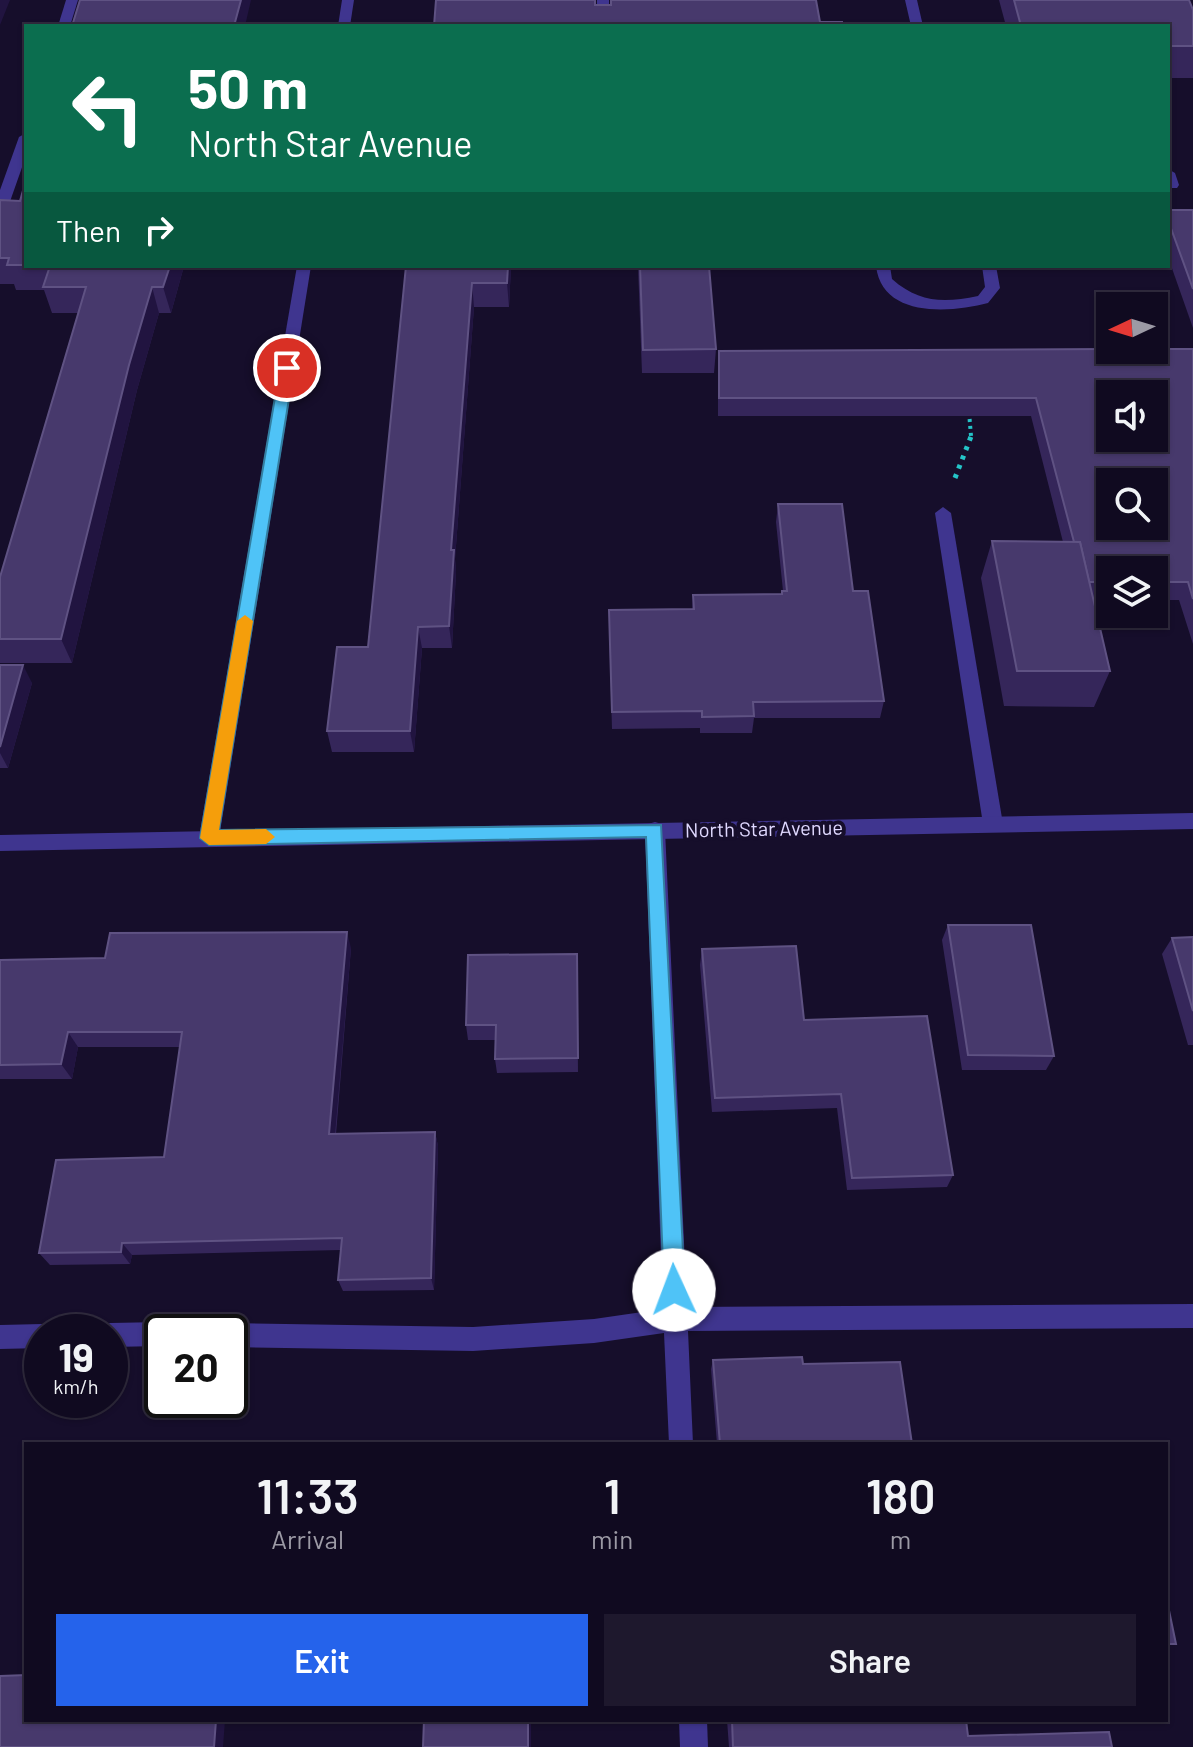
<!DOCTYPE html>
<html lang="en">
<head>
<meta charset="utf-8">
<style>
	:root { --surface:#100a20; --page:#1e182d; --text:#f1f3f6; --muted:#9c9aa5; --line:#302b3e; --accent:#2563eb }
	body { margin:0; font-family:Barlow,sans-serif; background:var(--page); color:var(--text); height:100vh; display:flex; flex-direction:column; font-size:30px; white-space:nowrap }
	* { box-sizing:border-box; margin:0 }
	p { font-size:26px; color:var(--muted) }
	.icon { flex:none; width:44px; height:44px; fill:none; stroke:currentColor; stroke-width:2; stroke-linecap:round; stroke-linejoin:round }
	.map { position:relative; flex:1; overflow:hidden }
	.side { position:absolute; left:24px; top:1442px; width:1144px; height:280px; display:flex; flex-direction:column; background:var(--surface); border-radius:0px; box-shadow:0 2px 6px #0004,0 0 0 2px var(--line) }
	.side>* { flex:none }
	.top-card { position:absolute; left:24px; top:24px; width:1146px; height:244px; border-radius:0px; box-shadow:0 2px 6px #0004,0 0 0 2px var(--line); background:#0b6e4f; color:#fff; overflow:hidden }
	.needle { width:52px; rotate:266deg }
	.fabs { position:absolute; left:1096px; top:292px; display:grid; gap:16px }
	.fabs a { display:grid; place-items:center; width:72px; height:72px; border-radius:0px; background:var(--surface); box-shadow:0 2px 6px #0004,0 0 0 2px var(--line); font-size:40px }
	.speed { position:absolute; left:24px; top:1314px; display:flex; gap:16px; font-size:40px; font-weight:700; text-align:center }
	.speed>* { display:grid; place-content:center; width:104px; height:104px; border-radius:50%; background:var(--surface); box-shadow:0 2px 6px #0004,0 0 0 2px var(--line); line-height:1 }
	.speed small { font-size:20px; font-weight:400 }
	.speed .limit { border:4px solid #111; border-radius:12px; background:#fff; color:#111 }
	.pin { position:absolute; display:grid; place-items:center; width:68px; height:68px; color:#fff; margin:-34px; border:4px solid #fff; border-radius:50%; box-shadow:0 2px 8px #0007 }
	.me { position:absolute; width:88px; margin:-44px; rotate:358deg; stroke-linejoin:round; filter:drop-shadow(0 0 6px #0008) }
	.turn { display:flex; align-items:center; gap:28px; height:168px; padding:0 32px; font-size:36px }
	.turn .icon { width:104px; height:104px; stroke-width:2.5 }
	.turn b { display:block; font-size:56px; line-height:68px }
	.then { display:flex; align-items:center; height:76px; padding:0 32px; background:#0003; gap:16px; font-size:30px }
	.eta { display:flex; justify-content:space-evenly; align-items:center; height:136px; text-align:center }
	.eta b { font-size:48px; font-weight:600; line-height:56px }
	.primary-button { display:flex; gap:16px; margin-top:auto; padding:16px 32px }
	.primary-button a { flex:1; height:92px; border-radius:0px; background:var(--accent); color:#fff; font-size:32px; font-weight:600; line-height:92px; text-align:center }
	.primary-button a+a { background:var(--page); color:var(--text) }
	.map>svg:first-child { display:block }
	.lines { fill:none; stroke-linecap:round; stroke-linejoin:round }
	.path-far1 { stroke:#24c4c8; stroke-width:4; stroke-dasharray:3 4; stroke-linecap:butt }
	.path { stroke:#24c4c8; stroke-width:5; stroke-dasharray:4 6; stroke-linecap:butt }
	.service { fill:#3f358f; fill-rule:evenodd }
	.minor { fill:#3f358f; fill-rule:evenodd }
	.tertiary { fill:#3f358f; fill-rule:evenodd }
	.wall { fill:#35265a }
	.shaded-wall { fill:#211440 }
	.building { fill:#47396c; stroke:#5f5283; stroke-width:2; fill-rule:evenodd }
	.route { fill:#4fc3f7; stroke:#337fa1; stroke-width:2 }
	.slow { fill:#f59e0b }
	.labels { text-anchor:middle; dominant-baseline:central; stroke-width:8; stroke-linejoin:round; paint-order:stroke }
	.street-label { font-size:20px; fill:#e0d9ff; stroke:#160e2b }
</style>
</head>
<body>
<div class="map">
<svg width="1193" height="1747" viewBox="0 0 1193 1747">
	<rect width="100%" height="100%" fill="#160e2b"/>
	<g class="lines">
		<polyline class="path-far1" points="969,412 971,436"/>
		<polyline class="path" points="955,478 972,434"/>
		<g class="service">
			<polygon points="66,0 78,0 70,26 58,26"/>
			<rect x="597" y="0" width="12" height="26"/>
			<polygon points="26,133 26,156 7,210 0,214 0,190 19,137"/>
			<polygon points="1168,169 1175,173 1179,185 1177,188 1168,188"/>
			<path d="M876,266H890L892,279C919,303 944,303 978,296L985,287L982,266H996L1000,288L988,303C950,313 882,318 876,266Z"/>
			<polygon points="943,507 951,513 1003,824 1000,830 986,830 983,824 935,513"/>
			<polygon points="655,822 662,824 665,830 687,1307 1193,1304 1193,1328 688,1331 693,1444 669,1444 664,1333 594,1343 473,1351 230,1347 230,1332 219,1332 222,1327 230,1323 473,1327 594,1319 663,1309 645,830 648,824"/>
			<polygon points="162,1322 170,1326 173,1332 162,1332 162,1346 110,1347 110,1332 99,1332 102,1327 110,1323"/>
			<polygon points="42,1324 51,1327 52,1332 42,1332 42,1348 0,1349 0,1325"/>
			<polygon points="679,1720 707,1720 708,1747 680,1747"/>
		</g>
		<g class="minor">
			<polygon points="342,0 354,0 350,26 338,26"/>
			<polygon points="905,0 917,0 923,26 911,26"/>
			<polygon points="297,266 311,266 219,838 216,844 202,844 199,838"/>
		</g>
		<polygon class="tertiary" points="1193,813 1193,829 0,851 0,835"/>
	</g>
	<g class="wall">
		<polygon points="999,0 1189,0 1193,10 1193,78 1168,78 1168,26 1006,26"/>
		<polygon points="26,180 26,266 184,266 171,313 159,313 137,390 72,663 0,663 0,577 78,313 52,313 44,290 16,290 14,284 0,284 0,200 20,201"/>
		<polygon points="1168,210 1193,210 1193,328 1168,257"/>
		<polygon points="406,266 511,266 509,307 474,307 455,559 456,572 452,648 422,648 414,752 332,752 327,731 368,647"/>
		<polygon points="638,266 709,266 716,349 714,373 642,373"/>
		<polygon points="1193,349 1193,644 1179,600 1154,600 1154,570 1110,570 1110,600 1093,600 1110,671 1094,707 1004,706 981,578 992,541 1063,542 1031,416 718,416 718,370 719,351"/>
		<polygon points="778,504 853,591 884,701 880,718 754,718 752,733 700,733 700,728 612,729 609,627 692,609 693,595 782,594 783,591 776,522"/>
		<polygon points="0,665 32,683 8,768 0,768"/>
		<polygon points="948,925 1054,1056 1046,1070 962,1070 942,940"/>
		<polygon points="1193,937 1193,1045 1188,1045 1162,954 1172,938"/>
		<polygon points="351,948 336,1134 435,1132 438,1146 434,1290 343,1291 338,1280 341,1250 132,1255 130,1264 50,1265 39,1253 164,1157 180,1047 78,1047 72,1079 0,1079 0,960 105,958"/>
		<polygon points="702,949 804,1020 953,1175 947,1187 847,1190 837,1108 712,1112 700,965"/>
		<polygon points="577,954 578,1072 497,1073 495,1059 496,1040 468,1040 466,1025"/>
		<polygon points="713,1360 803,1364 912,1444 717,1444 711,1369"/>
		<polygon points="727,1720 966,1720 968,1736 1112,1747 729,1747"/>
	</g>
	<g class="shaded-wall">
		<polygon points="0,0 10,0 0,25"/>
		<polygon points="241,0 251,0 245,26 234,26"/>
		<polygon points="170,266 184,266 171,313 163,287"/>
		<polygon points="508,266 511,266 509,307 507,283"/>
		<polygon points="472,283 474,307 455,559 456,572 452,648 449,626 451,550"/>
		<polygon points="152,287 159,313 137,390 72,663 61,639 129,365"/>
		<polygon points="418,627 422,648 414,752 410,731"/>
		<polygon points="23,665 32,683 8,768 0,753 0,747"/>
		<polygon points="347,932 351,948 334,1147 329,1134"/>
		<polygon points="68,1032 78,1047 72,1079 61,1064"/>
		<polygon points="435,1132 438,1146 434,1290 431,1278"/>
		<polygon points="122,1243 132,1255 130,1264 121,1252"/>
		<polygon points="216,1720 225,1720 223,1747 214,1747"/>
		<rect x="528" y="1720" width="3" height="27"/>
	</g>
	<g class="building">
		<polygon points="80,0 241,0 234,26 72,26"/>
		<polygon points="436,0 595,0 595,5 611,5 611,0 816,0 820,22 842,22 842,26 434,26"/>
		<polygon points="1014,0 1189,0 1193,10 1193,46 1168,46 1168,26 1021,26"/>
		<polygon points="26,180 26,265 7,265 9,258 0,258 0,200 20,201"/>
		<polygon points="1168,210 1193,210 1193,289 1168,220"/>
		<polygon points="50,266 170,266 163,287 152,287 129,365 61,639 0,639 0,577 86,287 43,287"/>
		<polygon points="406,266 508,266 507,283 472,283 451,550 454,550 449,626 418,627 410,731 327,731 337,647 368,647"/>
		<polygon points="640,266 709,266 716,349 643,350"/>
		<path d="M1110,349H1193V599L1188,582H1154V570H1110V582H1089L1080,542H1074L1036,398H719V351ZM1110,394H1154V438H1110ZM1110,482H1154V526H1110Z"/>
		<polygon points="778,504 842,504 853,591 868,591 884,701 753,702 754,716 702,717 702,711 612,712 609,610 694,609 693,595 782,594 782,591 787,591"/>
		<polygon points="992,541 1080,542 1110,671 1017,671"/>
		<polygon points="0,665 23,665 0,747"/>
		<polygon points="948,925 1031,925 1054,1056 968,1055"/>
		<polygon points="347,932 329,1134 435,1132 431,1278 338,1280 342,1238 122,1243 121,1252 39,1253 56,1160 164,1157 182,1032 68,1032 61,1064 0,1065 0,960 105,958 110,933"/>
		<polygon points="1193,937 1193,1011 1172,938"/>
		<polygon points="796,946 804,1020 927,1016 953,1175 852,1178 841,1094 715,1098 702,949"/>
		<polygon points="577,954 578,1058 495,1059 496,1025 466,1025 468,955"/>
		<polygon points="802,1357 803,1364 900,1362 912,1444 720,1444 713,1360"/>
		<polygon points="1166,1596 1176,1644 1166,1644"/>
		<polygon points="26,1675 26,1700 23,1720 216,1720 214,1747 0,1747 0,1676"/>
		<polygon points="424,1720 528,1720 528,1747 423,1747"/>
		<polygon points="732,1720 966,1720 968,1736 1109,1732 1112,1747 733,1747"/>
	</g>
	<polygon class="route" points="287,364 294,368 219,830 661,825 685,1290 682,1297 674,1300 667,1297 664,1290 646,837 209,845 200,838 280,368"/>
	<polygon class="slow" points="245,615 253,621 219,830 266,829 275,837 266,844 209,845 200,838 237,621"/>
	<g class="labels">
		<g class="street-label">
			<text transform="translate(764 828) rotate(-1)">North Star Avenue</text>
		</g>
	</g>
</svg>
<div class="fabs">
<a><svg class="needle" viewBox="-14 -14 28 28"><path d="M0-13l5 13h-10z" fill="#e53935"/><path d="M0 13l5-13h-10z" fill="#9c9aa5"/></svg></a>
<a><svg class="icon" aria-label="sound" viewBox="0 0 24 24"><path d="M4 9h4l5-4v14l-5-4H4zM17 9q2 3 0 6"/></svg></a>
<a><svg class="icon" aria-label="search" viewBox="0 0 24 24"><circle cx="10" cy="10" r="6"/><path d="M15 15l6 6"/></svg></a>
<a><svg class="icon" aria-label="layers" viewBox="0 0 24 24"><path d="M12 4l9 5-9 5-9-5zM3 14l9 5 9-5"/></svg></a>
</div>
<div class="speed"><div>19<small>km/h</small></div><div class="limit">20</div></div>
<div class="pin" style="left:287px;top:368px;background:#d93025"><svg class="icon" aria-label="arrive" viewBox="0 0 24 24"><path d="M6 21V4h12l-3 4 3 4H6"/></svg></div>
<svg class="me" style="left:674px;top:1290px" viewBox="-20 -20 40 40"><circle r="19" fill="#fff"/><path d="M0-13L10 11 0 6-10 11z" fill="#4fc3f7"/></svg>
<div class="top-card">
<div class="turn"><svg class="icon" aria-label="left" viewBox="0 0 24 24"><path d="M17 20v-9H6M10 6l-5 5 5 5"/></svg><div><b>50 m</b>North Star Avenue</div></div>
<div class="then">Then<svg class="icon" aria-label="right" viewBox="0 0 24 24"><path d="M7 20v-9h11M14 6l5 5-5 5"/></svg></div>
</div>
<section class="side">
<div class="eta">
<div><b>11:33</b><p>Arrival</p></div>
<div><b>1</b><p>min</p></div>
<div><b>180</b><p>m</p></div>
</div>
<div class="primary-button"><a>Exit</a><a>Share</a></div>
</section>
</div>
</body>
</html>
